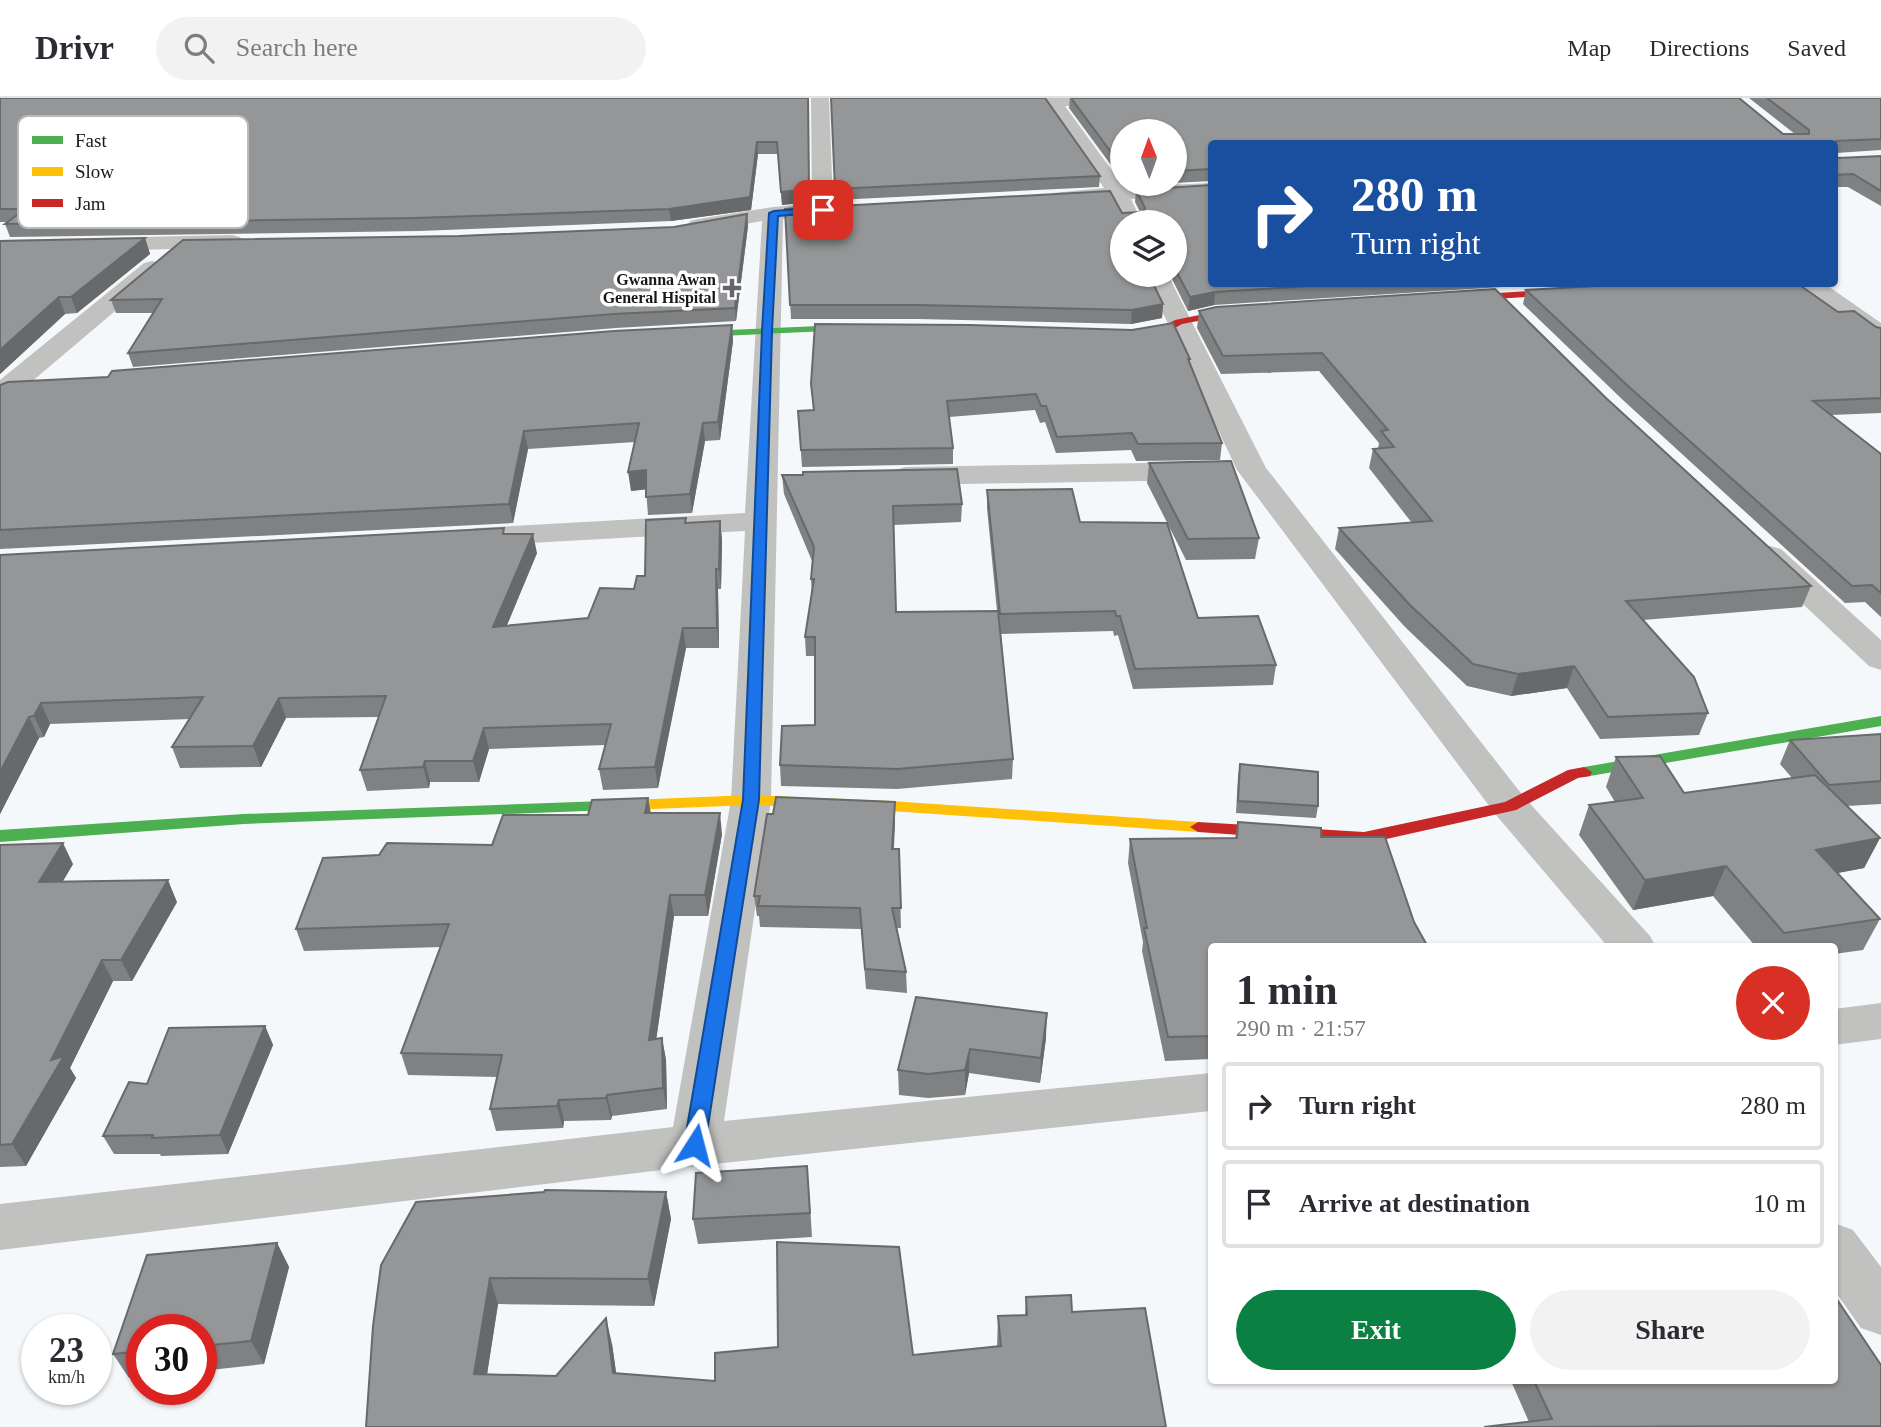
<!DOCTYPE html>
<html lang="en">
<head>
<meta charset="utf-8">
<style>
	:root { --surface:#fff; --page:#f2f2f3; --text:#2b2b33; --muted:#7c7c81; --line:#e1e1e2; --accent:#0b8043 }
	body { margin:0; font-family:Georgia,serif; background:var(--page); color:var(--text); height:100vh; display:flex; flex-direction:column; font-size:26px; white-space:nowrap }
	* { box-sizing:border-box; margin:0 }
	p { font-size:23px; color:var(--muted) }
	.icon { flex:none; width:38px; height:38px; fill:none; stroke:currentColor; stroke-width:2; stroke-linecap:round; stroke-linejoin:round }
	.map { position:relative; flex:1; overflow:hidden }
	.side { position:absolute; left:1208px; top:845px; width:630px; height:441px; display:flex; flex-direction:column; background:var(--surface); border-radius:7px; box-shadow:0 2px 5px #0004 }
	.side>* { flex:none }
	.banner { position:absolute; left:1208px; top:42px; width:630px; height:147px; border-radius:7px; box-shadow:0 2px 5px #0004; background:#1a4fa0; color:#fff; overflow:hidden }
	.needle { width:46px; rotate:359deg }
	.fabs { position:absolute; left:1110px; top:21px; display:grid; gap:14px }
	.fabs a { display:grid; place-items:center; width:77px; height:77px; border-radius:50%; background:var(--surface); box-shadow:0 2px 5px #0004; font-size:35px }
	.speed { position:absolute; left:21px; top:1216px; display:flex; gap:14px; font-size:35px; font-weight:700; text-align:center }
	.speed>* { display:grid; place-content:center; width:91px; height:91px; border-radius:50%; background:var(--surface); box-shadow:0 2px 5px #0004; line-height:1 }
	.speed small { font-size:18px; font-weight:400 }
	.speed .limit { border:10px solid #d22; background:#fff; color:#111 }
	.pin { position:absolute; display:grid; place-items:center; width:60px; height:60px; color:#fff; margin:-30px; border-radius:14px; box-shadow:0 4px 10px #0006 }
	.me { position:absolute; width:77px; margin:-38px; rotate:9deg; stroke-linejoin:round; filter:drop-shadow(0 0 5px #0008) }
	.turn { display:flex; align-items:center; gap:24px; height:147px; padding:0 28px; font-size:32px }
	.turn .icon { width:91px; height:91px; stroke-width:2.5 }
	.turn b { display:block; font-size:49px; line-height:60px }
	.round { display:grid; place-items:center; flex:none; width:74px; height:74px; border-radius:37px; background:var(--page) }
	.overview { display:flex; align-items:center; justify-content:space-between; height:119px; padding:0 28px }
	h1 { font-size:42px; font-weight:700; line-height:52px }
	.cta { display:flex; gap:14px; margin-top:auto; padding:14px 28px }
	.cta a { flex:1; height:80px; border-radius:42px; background:var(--accent); color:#fff; font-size:28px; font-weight:700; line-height:80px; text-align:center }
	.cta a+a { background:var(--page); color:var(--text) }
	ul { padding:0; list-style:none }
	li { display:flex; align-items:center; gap:21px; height:88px; margin:0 14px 10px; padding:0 14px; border:4px solid var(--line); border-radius:7px }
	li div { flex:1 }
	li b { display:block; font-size:26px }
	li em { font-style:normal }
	header { display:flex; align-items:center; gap:42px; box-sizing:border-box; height:98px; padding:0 35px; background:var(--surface); border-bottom:2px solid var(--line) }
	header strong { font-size:33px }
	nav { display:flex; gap:38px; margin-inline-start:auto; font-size:24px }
	.search { width:490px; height:63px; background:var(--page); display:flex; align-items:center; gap:18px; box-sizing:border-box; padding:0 24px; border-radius:38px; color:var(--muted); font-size:26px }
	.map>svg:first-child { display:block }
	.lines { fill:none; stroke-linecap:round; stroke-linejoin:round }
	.street { fill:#c1c1c0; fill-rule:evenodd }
	.fast { fill:#4caf50; fill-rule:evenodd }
	.slow { fill:#ffc107; fill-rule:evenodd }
	.jam { fill:#c62828; fill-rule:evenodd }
	.wall { fill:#7f8182 }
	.shaded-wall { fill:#68696a }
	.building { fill:#949697; stroke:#68696a; stroke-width:2 }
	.route { fill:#1a73e8; stroke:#114b97; stroke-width:2 }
	.poi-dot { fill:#656669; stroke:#fff; stroke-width:2.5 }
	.labels { text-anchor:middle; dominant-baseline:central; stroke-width:7; stroke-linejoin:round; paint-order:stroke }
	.far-poi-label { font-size:16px; font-weight:bold; fill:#17181a; stroke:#fff; text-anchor:end }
	.key { fill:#fff; stroke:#b9baba; stroke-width:2 }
	.key-label { font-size:19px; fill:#17181a }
</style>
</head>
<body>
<header>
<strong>Drivr</strong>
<div class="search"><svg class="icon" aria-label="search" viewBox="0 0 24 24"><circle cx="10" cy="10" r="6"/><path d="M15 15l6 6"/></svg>Search here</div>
<nav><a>Map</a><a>Directions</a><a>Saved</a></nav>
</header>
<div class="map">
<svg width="1881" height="1329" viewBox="0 0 1881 1329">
	<rect width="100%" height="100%" fill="#f5f8fb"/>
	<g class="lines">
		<g class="street">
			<polygon points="811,0 829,0 833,105 843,107 847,111 843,115 836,117 783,121 771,702 724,1023 1211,975 1211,1013 695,1068 0,1152 0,1106 673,1029 731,702 745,433 477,448 466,446 461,439 466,432 477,430 745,415 762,123 698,135 690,133 687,128 690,123 698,121 773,109 812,106"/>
			<polygon points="989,0 1129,0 1131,3 1128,7 1122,8 1065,8 1124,89 1211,85 1211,97 1131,101 1142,124 1122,126 1111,103 1053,103 1050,99 1053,95 1104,90 1047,8 996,8 990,7 987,3"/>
			<polygon points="232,137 240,139 243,144 240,149 0,156 0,142"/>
			<polygon points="152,163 160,165 164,170 160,175 10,302 0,304 0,282 144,165"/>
			<polygon points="1145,177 1168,177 1266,370 1524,699 1650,838 1656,849 1608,849 1496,717 1237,372"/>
			<polygon points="1799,186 1825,186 1881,225 1881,244 1872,241 1802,191"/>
			<polygon points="1202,364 1212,367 1217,373 1212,379 1202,382 905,387 895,384 890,378 895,372 905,369"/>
			<polygon points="1770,448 1781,451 1881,542 1881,572 1869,568 1759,465 1754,458 1759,451"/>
			<polygon points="1881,905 1881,941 1834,947 1834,911"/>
			<polygon points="1834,1125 1853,1132 1881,1169 1881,1237 1861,1230 1834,1192"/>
		</g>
		<g class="fast">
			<polygon points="867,226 871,227 871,231 679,240 674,237 679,234"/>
			<polygon points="1881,618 1881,628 1584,679 1576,674 1584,669"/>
			<polygon points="604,703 610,704 612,708 610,712 244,726 0,744 0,732 244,716"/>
		</g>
		<polygon class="slow" points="751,697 891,703 1198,724 1206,729 1198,734 891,713 751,707 604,713 596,708 604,703"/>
		<g class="jam">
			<polygon points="1645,186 1687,186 1682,189 1448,204 1443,201 1448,198"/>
			<polygon points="1252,211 1256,212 1256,216 1214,220 1182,226 1164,236 1123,240 1118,237 1123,234 1161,230 1175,222 1214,214"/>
			<polygon points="1584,669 1592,674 1590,678 1578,680 1516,712 1364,746 1198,734 1190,729 1198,724 1364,734 1505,704 1568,672"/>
		</g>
	</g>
	<g class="wall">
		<polygon points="0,0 808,0 809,104 782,107 778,56 758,56 751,112 671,123 419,133 10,139 5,126 8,124 0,124"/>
		<polygon points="831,0 1100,78 1099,89 836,102"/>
		<polygon points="1070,0 1739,0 1783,36 1795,36 1749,0 1881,0 1881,52 1836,55 1836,57 1838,60 1881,58 1881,108 1848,89 1834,89 1834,46 1211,46 1211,83 1174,85 1174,33 1122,33 1122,82 1069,10"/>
		<polygon points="1124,86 1157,86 1125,87"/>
		<polygon points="1211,87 1211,186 1549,186 1214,207 1188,213 1170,177 1174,177 1174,124 1122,124 1122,177 1149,177 1163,206 1162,220 1131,226 918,221 791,221 785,111 1110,93 1122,115 1140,114 1135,104 1136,92"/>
		<polygon points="747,116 748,128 736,223 616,230 133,269 128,255 153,215 116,215 111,202 459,138 674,129"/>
		<polygon points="145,140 150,156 77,215 65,216 0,276 0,143"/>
		<polygon points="1526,192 1838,214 1881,230 1881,315 1831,317 1881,356 1881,519 1865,504 1845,505 1624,303 1523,206"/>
		<polygon points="1199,213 1606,300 1811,488 1802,509 1643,522 1708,615 1699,637 1600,641 1567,590 1511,598 1467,588 1405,529 1335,451 1339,430 1412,425 1369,370 1373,351 1378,350 1379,345 1319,273 1221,276 1197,230"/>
		<polygon points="732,227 733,243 720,342 705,343 692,415 648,417 646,391 631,393 635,344 528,351 513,425 0,451 0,287 108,279"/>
		<polygon points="1190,261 1190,266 1222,345 1220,362 1136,363 1131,352 1056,355 1045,324 1040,325 1035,312 949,319 953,350 953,366 802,369 798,313 813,312 811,286"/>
		<polygon points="1149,365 1259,440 1255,461 1186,462 1147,385"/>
		<polygon points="782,377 962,406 961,424 894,427 896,514 997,513 987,410 987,392 1080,424 1198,520 1276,567 1273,587 1133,591 1118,537 1114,538 1113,533 1001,536 1013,661 1012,681 897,691 781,688 780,667 815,627 815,558 806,558 805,539 812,496 811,481 812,463 784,396"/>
		<polygon points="720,423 722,442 721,491 718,491 719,550 686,550 658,690 603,692 599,671 605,647 489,651 479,684 430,684 429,690 367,693 360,672 379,619 286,620 261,669 180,670 172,649 190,621 50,626 44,639 39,640 0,716 0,457 505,436 537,455 506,528 588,520 634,491 645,478 687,425"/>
		<polygon points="1881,636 1881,706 1847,708 1880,740 1864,770 1837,775 1880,821 1863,852 1834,856 1834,849 1756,849 1713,798 1633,812 1579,737 1589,707 1615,704 1606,689 1616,659 1684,695 1792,680 1780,666 1790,642"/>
		<polygon points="1240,666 1318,708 1316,720 1236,715 1238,678"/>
		<polygon points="651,715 722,736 708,818 674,818 656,941 662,940 666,962 667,1011 612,1018 611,1022 564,1023 563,1030 496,1033 490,1011 497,979 408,977 401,955 441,849 304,853 296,831 492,747 588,717"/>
		<polygon points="895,724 894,751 899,751 901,830 897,830 906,874 907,895 866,891 861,831 760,829 759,818 757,818 754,798"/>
		<polygon points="1238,724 1321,730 1211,849 1211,961 1165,963 1142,853 1143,844 1128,765 1130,741 1235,740"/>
		<polygon points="0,747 73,766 63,783 177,804 132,883 113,883 70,970 76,980 26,1068 0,1069"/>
		<polygon points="916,899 1046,940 1040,985 969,975 965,997 928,1000 899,997 898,972"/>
		<polygon points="265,928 273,947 228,1056 161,1058 160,1056 114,1056 103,1038 147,986"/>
		<polygon points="809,1092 812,1139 698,1146 693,1121"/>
		<polygon points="666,1094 671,1121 654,1208 498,1206 487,1276 556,1278 612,1246 616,1275 715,1283 913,1257 997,1249 998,1218 1025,1217 1026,1199 1072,1214 1166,1329 366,1329 373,1228"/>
		<polygon points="277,1145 289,1169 264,1266 201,1273 201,1232 142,1232 142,1279 129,1280 113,1256 147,1157"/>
		<polygon points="1881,1267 1881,1329 1484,1329 1529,1324 1511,1283 1834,1283"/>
	</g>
	<g class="shaded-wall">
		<polygon points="808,0 809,104 782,107 781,94"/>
		<polygon points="757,44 758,56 751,112 671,123 669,111"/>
		<polygon points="747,116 748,128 736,223 735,210"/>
		<polygon points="145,140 150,156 77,215 71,199"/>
		<polygon points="1215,194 1214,207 1188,213 1190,199"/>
		<polygon points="59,199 65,216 0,276 0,252"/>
		<polygon points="1163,206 1162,220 1131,226 1132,212"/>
		<polygon points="732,227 733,243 720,342 718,324"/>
		<polygon points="703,325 705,343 692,415 690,396"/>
		<polygon points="524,333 528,351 513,425 509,406"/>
		<polygon points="646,372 649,391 631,393 628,374"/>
		<polygon points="720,423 722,442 721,491 719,471"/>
		<polygon points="533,436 537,455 498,549 493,529"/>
		<polygon points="716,471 718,491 719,550 717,530"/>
		<polygon points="683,530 686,550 658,690 655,669"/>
		<polygon points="1574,568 1567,590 1511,598 1518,576"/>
		<polygon points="279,600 286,620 261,669 253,648"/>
		<polygon points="41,605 50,626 44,639 34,618"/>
		<polygon points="29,619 39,640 0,716 0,674"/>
		<polygon points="484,630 489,651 479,684 473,663"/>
		<polygon points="425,663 430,684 429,690 423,669"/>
		<polygon points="648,700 652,721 645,715"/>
		<polygon points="895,704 895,724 892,771 892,751"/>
		<polygon points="720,715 722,736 708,818 705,797"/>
		<polygon points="1880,740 1864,770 1801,782 1816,752"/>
		<polygon points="63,745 73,766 50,805 39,784"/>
		<polygon points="1726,768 1713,798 1633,812 1645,782"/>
		<polygon points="168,782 177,804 132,883 121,862"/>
		<polygon points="670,797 674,818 653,964 649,942"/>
		<polygon points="102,862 113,883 70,970 76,980 26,1068 12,1046 51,962"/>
		<polygon points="1047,915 1046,940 1040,985 1041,960"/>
		<polygon points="265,928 273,947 228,1056 220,1037"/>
		<polygon points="662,940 666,962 667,1011 663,990"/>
		<polygon points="970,951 969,975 965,997 965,972"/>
		<polygon points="607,997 612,1018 611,1022 606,1000"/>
		<polygon points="559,1002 564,1023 563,1030 557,1008"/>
		<polygon points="666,1094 671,1121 654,1208 648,1181"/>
		<polygon points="277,1145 289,1169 264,1266 251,1243"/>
		<polygon points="490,1180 498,1206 483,1302 474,1276"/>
		<polygon points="606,1220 612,1246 620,1301 613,1275"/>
	</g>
	<g class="building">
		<polygon points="0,0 808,0 809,91 781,94 777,44 757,44 750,99 669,111 416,120 5,126 25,111 0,111"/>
		<polygon points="831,0 1045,0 1100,78 835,91"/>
		<polygon points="1071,0 1739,0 1783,36 1809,36 1809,32 1767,0 1881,0 1881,41 1836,43 1836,57 1838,60 1881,58 1881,93 1853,76 1834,77 1834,46 1211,46 1211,71 1174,73 1174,33 1122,33 1122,69"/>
		<polygon points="1211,87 1211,186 1341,186 1215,194 1190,199 1174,169 1174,124 1122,124 1122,177 1149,177 1163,206 1132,212 917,207 790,207 785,111 1110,93 1122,115 1143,114 1145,110 1136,92"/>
		<polygon points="747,116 735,210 614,216 128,255 162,201 111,202 183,142 459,138 674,129"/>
		<polygon points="145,140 71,199 59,199 0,252 0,143"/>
		<polygon points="1631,186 1798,186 1838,214 1854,213 1876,229 1881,230 1881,300 1813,303 1881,356 1881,495 1872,487 1852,488 1628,288 1526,192"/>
		<polygon points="1495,191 1606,300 1811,488 1626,503 1694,579 1708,615 1608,619 1574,568 1518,576 1473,566 1410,507 1339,430 1432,423 1373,351 1394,349 1381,333 1388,332 1322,255 1223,258 1199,213 1216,209"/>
		<polygon points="1173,225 1190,261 1188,261 1222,345 1138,346 1132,335 1057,339 1046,308 1041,308 1036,296 947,303 953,350 801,352 798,313 814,312 811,286 815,226 971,227 1132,232"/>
		<polygon points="732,227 718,324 703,325 690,396 646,399 646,372 628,374 639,325 524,333 509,406 0,432 0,287 8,284 108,279 112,273 614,233"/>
		<polygon points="1231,363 1259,440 1188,441 1149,365"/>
		<polygon points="957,371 962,406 893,408 896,514 998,513 1013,661 897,671 780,667 782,628 815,627 815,539 805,539 814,481 811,481 814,449 782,377 803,377 803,374"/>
		<polygon points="1072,391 1080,424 1167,425 1198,520 1258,518 1276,567 1135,571 1120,518 1116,518 1115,513 1000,516 987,392"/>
		<polygon points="686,420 685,425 720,423 719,471 716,471 717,530 683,530 655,669 599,671 611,626 484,630 473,663 425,663 423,669 360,672 386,598 279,600 253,648 172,649 203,599 41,605 34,618 29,619 0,674 0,457 504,430 503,436 533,436 493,529 588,520 600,490 634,491 637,478 645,478 646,422"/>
		<polygon points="1881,636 1881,683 1829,687 1790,642"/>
		<polygon points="1660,658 1684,695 1815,677 1880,740 1816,752 1880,821 1784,835 1726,768 1645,782 1589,707 1643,700 1616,659"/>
		<polygon points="1240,666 1318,674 1318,708 1238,703"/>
		<polygon points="776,699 895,704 892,751 899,751 901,810 892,810 906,874 865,871 860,810 758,808 760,798 754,798 767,716 773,716"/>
		<polygon points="648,700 645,715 720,715 705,797 670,797 649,942 662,940 663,990 607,997 606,1000 559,1002 557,1008 490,1011 502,957 401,955 449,826 296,831 323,760 379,757 387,745 492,747 503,717 588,717 592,702"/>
		<polygon points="1238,724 1321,730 1321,739 1385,739 1414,824 1428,849 1211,849 1211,938 1168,939 1144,830 1147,830 1130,741 1237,740"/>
		<polygon points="63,745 39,784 168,782 121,862 102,862 51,962 64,958 12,1046 0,1047 0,747"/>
		<polygon points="916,899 1047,915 1041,960 970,951 965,972 928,976 898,972"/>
		<polygon points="265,928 220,1037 152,1040 153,1037 103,1038 129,984 147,986 169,930"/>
		<polygon points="807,1068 810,1115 693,1121 696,1075"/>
		<polygon points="545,1092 666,1094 648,1181 490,1180 474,1276 556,1278 606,1220 613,1275 715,1283 715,1255 778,1249 777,1144 899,1149 913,1257 1001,1248 998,1218 1027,1217 1026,1199 1071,1197 1072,1214 1145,1210 1166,1329 366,1329 373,1228 381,1167 416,1104 544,1094"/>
		<polygon points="277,1145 251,1243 201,1248 201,1232 142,1232 142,1253 113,1256 147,1157"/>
		<polygon points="1834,1197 1881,1267 1881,1328 1484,1329 1552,1321 1534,1283 1834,1283"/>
	</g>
	<polygon class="route" points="823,109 826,110 826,114 778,118 772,233 759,702 705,1047 702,1053 695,1056 688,1053 684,1047 743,702 762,233 769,115 774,113"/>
	<path class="poi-dot" d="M728.5 179.5h7v7h7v7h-7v7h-7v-7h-7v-7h7z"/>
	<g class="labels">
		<g class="far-poi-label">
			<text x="716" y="181">Gwanna Awan<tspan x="716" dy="18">General Hispital</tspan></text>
		</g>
	</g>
	<rect x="18" y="18" width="230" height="112" rx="10" class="key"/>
	<rect x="32" y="38" width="31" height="8" fill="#4caf50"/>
	<rect x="32" y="69" width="31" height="9" fill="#ffc107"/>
	<rect x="32" y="101" width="31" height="8" fill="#c62828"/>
	<g class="key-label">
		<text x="75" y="49">Fast</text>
		<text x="75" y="80">Slow</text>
		<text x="75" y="112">Jam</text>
	</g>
</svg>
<div class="fabs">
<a><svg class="needle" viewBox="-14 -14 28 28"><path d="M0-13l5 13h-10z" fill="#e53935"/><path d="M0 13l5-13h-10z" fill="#7c7c81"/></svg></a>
<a><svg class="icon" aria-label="layers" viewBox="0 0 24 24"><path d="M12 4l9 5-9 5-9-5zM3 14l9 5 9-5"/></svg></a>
</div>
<div class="speed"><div>23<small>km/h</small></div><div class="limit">30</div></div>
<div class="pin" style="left:823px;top:112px;background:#d93025"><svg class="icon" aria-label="arrive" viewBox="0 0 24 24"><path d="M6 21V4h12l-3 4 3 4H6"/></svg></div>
<svg class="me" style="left:695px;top:1047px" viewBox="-20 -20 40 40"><path d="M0-17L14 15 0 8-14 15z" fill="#1a73e8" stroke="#fff" stroke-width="4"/></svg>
<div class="banner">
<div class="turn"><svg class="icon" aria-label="right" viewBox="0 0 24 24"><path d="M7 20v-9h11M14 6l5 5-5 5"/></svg><div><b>280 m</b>Turn right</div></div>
</div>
<section class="side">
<div class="overview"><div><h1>1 min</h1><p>290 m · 21:57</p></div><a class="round" style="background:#d93025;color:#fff"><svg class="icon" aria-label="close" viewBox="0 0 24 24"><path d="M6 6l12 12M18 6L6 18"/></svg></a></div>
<ul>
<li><svg class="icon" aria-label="right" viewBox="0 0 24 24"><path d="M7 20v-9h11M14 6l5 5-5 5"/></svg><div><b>Turn right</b></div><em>280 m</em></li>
<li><svg class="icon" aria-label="arrive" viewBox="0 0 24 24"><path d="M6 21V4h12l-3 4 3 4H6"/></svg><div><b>Arrive at destination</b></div><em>10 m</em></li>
</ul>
<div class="cta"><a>Exit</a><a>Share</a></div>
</section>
</div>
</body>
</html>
